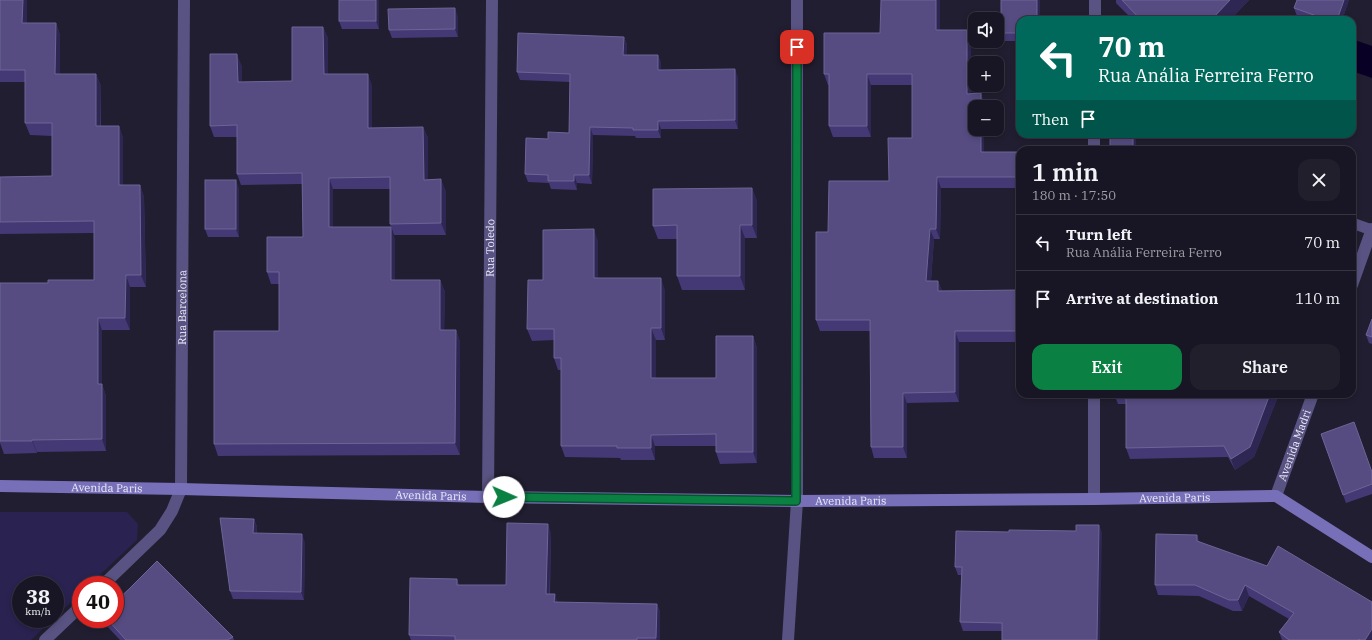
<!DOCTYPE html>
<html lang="en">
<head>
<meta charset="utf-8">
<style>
	:root { --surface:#181624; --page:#211f2c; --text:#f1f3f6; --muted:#9f9fa6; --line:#363541; --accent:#0b8043 }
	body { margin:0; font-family:"IBM Plex Serif",serif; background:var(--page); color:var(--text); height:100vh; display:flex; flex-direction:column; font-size:15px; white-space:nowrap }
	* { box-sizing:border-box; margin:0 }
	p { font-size:13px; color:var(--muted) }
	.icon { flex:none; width:22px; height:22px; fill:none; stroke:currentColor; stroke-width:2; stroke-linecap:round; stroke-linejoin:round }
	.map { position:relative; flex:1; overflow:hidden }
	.drawer { position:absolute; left:1016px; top:146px; width:340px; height:252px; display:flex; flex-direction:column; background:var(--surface); border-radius:12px; box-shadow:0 2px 6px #0003,0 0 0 1px var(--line) }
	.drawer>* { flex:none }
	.guide { position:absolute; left:1016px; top:16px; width:340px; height:122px; border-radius:12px; box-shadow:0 2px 6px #0003,0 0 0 1px var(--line); background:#00695c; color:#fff; overflow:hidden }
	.controls { position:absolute; left:968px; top:12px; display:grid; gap:8px }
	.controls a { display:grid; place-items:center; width:36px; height:36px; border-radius:8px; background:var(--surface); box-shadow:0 2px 6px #0003,0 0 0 1px var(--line); font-size:20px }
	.speed { position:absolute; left:12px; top:576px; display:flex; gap:8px; font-size:20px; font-weight:700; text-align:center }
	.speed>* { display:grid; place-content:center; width:52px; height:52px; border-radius:50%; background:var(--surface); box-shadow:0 2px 6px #0003,0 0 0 1px var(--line); line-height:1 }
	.speed small { font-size:10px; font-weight:400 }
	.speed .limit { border:6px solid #d22; background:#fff; color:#111 }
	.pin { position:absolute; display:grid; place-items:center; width:34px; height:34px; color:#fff; margin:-17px; border-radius:8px; box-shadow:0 2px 6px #0006 }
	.me { position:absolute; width:44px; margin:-22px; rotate:91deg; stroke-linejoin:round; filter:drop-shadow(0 0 3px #0008) }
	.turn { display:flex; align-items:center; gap:14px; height:84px; padding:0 16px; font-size:18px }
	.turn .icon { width:52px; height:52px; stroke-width:2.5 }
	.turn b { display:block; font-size:28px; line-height:34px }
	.then { display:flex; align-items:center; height:38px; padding:0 16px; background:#0003; gap:8px; font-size:15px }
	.round { display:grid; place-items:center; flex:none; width:42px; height:42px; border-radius:12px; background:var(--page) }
	.summary { display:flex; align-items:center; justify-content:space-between; height:68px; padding:0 16px }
	h1 { font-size:24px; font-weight:600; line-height:30px }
	.button { display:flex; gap:8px; margin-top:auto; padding:8px 16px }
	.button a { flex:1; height:46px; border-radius:12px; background:var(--accent); color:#fff; font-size:16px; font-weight:600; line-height:46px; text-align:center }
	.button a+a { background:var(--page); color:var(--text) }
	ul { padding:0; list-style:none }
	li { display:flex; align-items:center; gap:12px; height:56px; padding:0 16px; border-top:1px solid var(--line) }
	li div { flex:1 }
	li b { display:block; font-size:15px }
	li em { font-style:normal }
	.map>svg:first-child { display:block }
	.green { fill:#2a2250 }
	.water { fill:#090026 }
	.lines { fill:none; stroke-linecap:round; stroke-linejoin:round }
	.lane { stroke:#585382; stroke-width:11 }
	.street { stroke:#585382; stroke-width:12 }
	.secondary { stroke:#786fb9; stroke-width:12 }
	.wall { fill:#443974 }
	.shaded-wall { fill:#2e2653 }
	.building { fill:#564c82; stroke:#6d6595 }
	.route-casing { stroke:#07532c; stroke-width:10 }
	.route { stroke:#0b8043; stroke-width:7 }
	.labels { text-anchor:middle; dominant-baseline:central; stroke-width:4; stroke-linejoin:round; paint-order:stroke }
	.street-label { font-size:11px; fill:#ececf8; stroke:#0a0911 }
</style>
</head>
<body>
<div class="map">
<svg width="1372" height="640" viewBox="0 0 1372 640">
	<rect width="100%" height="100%" fill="#201e30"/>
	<polygon class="green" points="0,512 127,512 138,524 137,540 89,585 81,585 81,593 55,617 55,585 21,585 21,619 53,619 31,640 0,640"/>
	<polygon class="water" points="1352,39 1372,46 1372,78 1352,71"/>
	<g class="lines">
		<polyline class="lane" points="1352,223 1372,230"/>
		<g class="street">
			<polyline points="1095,20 1095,0"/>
			<polyline points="1094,150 1094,134"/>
			<polyline points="1352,285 1372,229"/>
			<path id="s1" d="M1276,496L1313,394"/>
			<path id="s2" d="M488,497L492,0"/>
			<polyline points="1094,499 1094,394"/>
			<path id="s3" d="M103,585L160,530L172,511L181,489L184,0"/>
			<polyline points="45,640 81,606"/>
			<polyline points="788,640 797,501 797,0"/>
		</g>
		<path class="secondary" id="s4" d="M0,486L181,489L488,497L797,501L1094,499L1276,496L1372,557"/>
	</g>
	<g class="wall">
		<polygon points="0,0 27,0 27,23 56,23 60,35 60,74 96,74 101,86 101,126 119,126 123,138 123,185 140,185 144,197 146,287 130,287 130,330 102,330 102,384 106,396 106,451 37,452 37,453 4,454 0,443 0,283 48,283 94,280 94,233 0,234 0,177 52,176 52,136 30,135 25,123 25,82 0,82"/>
		<polygon points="339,0 379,0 379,29 342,29 339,21"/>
		<polygon points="940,0 940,30 971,41 971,93 981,93 984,104 984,107 975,107 984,152 1020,152 1020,188 941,188 940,239 934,239 931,281 938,281 942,291 1020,290 1020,342 959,342 959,402 907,403 907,458 874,458 871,447 870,331 820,331 816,320 828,232 889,181 912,138 912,85 871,85 871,137 833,137 829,126 829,85 828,85 824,74 880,33"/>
		<polygon points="1040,0 1040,20 1020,20 1020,41 1004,41 1001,33"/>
		<polygon points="1116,0 1249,0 1230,20 1133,20 1116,3"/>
		<polygon points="1297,0 1349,0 1342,20 1308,20 1297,16 1294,8"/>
		<polygon points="458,16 458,37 392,38 389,30"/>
		<polygon points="323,27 328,38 328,74 372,85 372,128 423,127 428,138 428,180 446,191 446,235 394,235 390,224 390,189 333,189 333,227 395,239 395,280 440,280 445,292 444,330 456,330 460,342 460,455 218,456 214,444 279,331 279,284 271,284 267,272 303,237 302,184 241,185 237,174 237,137 214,137 210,126 242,66 242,82 292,81"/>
		<polygon points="624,37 627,45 626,55 658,55 661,63 661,70 738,77 738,129 661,129 661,138 636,138 635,136 593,135 592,184 577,183 577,190 551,189 549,183 528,182 525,174 548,139 569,133 570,82 520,80 517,72"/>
		<polygon points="239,188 239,237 208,237 205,229"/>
		<polygon points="752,188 757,201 757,238 745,238 745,290 682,290 677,276 677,239 658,239 653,226"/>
		<polygon points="598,241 598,278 665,290 665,340 656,340 656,378 716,378 753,336 757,348 757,463 720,464 716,452 716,446 655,446 655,460 621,460 620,458 565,457 561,446 561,370 558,370 554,358 554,340 532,341 527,329 543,280"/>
		<polygon points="1372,319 1372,344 1369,343 1366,335"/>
		<polygon points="1114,394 1279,394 1254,457 1235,470 1228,457 1130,459 1126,448 1126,404 1118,404"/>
		<polygon points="1321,434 1372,472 1372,494 1346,503"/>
		<polygon points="254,519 257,527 257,534 305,542 304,600 233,599 230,591"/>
		<polygon points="1099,525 1102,534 1002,631 963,631 960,622 961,575 958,575 955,567 1009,532 1076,531"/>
		<polygon points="551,533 550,594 557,602 657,604 660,612 660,640 411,640 409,635 457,579 459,585 506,585"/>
		<polygon points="1200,542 1372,640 1282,640 1279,632 1289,619 1249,596 1242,611 1233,611 1199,596 1158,595 1155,585"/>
		<polygon points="129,589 233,637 234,640 120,640 105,624 104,619 115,619"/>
	</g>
	<g class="shaded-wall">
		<polygon points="23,0 27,0 27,36 22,23"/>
		<polygon points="376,0 379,0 379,29 376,21"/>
		<polygon points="936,0 940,0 940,41 936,30"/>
		<rect x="1037" y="0" width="3" height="20"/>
		<polygon points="1230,0 1249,0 1230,20 1212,20 1212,19"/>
		<polygon points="1344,0 1349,0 1342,20 1337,20"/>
		<polygon points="455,8 458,16 458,37 455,29"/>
		<polygon points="56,23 60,35 60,86 55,74"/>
		<polygon points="323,27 328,38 328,86 324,74"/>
		<polygon points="967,30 971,41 971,104 967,94"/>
		<polygon points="624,37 627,45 626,63 623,55"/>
		<polygon points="237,54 242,66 242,93 238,82"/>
		<polygon points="658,55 661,63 661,78 658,70"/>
		<polygon points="735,69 738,77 738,129 735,120"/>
		<polygon points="96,74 101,86 100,138 96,126"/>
		<polygon points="368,74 372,85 372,139 368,128"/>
		<polygon points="867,74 871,85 871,137 867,126"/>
		<polygon points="981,93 984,104 984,107 981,107"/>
		<polygon points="658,121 661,129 661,138 658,130"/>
		<polygon points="119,126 123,138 123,197 119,185"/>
		<polygon points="423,127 428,138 428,191 424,180"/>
		<polygon points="590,127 593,135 592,184 589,175"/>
		<polygon points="981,129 984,129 984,162 981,152"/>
		<rect x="1133" y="134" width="3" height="16"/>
		<polygon points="574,175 577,183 577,190 574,181"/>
		<polygon points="937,177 941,188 940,239 936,229"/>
		<polygon points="329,178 333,189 333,239 329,227"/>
		<polygon points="441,179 446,191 446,235 441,223"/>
		<polygon points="236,180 239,188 239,237 236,229"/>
		<polygon points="140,185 144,197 146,287 141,275"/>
		<polygon points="752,188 757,201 757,238 752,225"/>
		<polygon points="740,225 745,238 745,290 740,276"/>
		<polygon points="391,227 395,239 395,292 391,280"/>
		<polygon points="594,229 598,241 598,290 594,278"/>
		<polygon points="930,229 934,239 930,292 926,281"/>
		<polygon points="126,275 130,287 130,330 125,318"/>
		<polygon points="661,278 665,290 665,340 661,328"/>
		<polygon points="440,280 445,292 444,342 440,330"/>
		<polygon points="938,281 942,292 938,291"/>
		<polygon points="98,318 102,330 102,384 106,396 106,451 102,439 98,384"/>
		<polygon points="651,328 656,340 656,390 651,378"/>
		<polygon points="456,330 460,342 460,455 455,443"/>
		<polygon points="955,331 959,342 959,402 955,392"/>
		<polygon points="753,336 757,348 757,463 753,452"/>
		<polygon points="903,393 907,403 907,458 903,447"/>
		<polygon points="1270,394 1279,394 1254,457 1235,470 1231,459"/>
		<polygon points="651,435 655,446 655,460 651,448"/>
		<polygon points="32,440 37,452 37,453 32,441"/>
		<polygon points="254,519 257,527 256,542 253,533"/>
		<polygon points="548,524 551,533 549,603 546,594"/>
		<polygon points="1099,525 1102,534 1100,640 1097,640"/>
		<polygon points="302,534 305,542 304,600 301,592"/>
		<polygon points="1197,535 1201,545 1197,541"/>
		<polygon points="457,579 460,587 457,585"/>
		<polygon points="1245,585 1249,596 1242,611 1238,600"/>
		<polygon points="555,594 558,603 554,602"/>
		<polygon points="657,604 660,612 660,640 657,640 656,638"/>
		<polygon points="1372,629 1372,640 1365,640"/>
	</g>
	<g class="building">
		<polygon points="0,0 23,0 22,23 56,23 55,74 96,74 96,126 119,126 119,185 140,185 141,275 126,275 125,318 98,318 98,384 102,384 102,439 32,440 32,441 0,441 0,283 48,283 48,280 94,280 94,221 0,222 0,177 52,176 52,123 25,123 25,70 0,70"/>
		<rect x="339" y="0" width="37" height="21"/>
		<polygon points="881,0 936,0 936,30 967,30 967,94 981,93 981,107 975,107 975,129 981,129 981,152 1020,152 1020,177 937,177 936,229 930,229 926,281 938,281 938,291 1020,290 1020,331 955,331 955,392 903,393 903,447 871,447 870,320 816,320 816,232 828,232 829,181 889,181 888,138 912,138 912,74 867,74 867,126 829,126 829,74 824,74 824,33 880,33"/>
		<polygon points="1001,0 1037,0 1037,20 1020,20 1020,33 1001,33"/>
		<polygon points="1122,0 1230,0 1212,19 1212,20 1141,20"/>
		<polygon points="1297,0 1344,0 1337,20 1328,20 1294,8"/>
		<polygon points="455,8 455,29 389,30 388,9"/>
		<polygon points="292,27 323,27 324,74 368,74 368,128 423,127 424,180 441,179 441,223 390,224 390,177 329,178 329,227 391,227 391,280 440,280 440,330 456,330 455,443 214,444 214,331 279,331 279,272 267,272 267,237 303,237 302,173 237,174 237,125 210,126 210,54 237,54 238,82 292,81"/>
		<polygon points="518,33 624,37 623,55 658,55 658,70 735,69 735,120 658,121 658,130 633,130 633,128 590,127 589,175 574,175 574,181 548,181 548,175 525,174 526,138 548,139 548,132 569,133 570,74 517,72"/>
		<rect x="1110" y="134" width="23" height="16"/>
		<rect x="205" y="180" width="31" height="49"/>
		<polygon points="752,188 752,225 740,225 740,276 677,276 677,225 653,226 653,189"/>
		<polygon points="594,229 594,278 661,278 661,328 651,328 651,378 716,378 716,336 753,336 753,452 716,452 716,434 651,435 651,448 617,448 617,446 561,446 561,358 554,358 554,329 527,329 528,280 543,280 543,230"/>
		<polygon points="1372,319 1372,337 1366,335"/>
		<polygon points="1126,394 1270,394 1250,447 1231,459 1224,446 1126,448"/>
		<polygon points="1354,422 1372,472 1372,484 1343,495 1321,434"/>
		<polygon points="220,518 254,519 253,533 302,534 301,592 230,591"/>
		<polygon points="507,523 548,524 546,594 555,594 554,602 657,604 656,638 637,638 637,640 455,640 455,636 409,635 410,578 457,579 457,585 506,585"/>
		<polygon points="1076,525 1099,525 1097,640 1002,640 1002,623 960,622 962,567 955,567 956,531 1009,532 1009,530 1076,531"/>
		<polygon points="1156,534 1197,535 1197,541 1267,566 1278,546 1372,602 1372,629 1365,640 1360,640 1359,639 1358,640 1289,640 1279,632 1294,613 1245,585 1238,600 1229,600 1195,585 1155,585"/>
		<polygon points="157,561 233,637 227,640 126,640 107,619 115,619 115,602 129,589"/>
	</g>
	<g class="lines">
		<g class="route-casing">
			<polyline id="route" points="504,497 796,501 797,47"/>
		</g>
		<use href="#route" class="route"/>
	</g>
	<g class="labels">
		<g class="street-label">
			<text stroke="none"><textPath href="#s2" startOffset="249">Rua Toledo</textPath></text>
			<text stroke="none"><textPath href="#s3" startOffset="307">Rua Barcelona</textPath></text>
			<text stroke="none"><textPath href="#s1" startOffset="54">Avenida Madri</textPath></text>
			<text stroke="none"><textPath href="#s4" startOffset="107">Avenida Paris</textPath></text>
			<text stroke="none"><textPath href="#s4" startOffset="431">Avenida Paris</textPath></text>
			<text stroke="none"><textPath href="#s4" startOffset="1175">Avenida Paris</textPath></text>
			<text stroke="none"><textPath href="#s4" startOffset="851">Avenida Paris</textPath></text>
		</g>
	</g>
</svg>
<div class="controls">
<a><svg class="icon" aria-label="sound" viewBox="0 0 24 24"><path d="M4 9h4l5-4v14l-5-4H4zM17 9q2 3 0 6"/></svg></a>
<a>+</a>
<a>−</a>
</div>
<div class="speed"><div>38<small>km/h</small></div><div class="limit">40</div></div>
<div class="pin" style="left:797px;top:47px;background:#d93025"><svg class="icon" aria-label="arrive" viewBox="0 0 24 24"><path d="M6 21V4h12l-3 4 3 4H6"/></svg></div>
<svg class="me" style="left:504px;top:497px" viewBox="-20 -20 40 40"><circle r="19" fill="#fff"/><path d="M0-13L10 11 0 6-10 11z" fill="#0b8043"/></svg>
<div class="guide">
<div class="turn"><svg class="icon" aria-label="left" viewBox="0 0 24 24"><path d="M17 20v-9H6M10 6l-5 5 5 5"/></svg><div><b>70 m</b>Rua Anália Ferreira Ferro</div></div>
<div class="then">Then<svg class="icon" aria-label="arrive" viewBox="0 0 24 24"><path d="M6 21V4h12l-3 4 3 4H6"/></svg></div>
</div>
<section class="drawer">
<div class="summary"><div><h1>1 min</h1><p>180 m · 17:50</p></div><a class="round"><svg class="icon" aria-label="close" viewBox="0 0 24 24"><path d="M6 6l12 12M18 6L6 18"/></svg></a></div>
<ul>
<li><svg class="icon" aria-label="left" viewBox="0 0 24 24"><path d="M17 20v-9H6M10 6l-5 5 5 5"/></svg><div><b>Turn left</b><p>Rua Anália Ferreira Ferro</p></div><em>70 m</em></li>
<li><svg class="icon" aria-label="arrive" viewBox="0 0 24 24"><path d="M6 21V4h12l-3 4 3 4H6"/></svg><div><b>Arrive at destination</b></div><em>110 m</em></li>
</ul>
<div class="button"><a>Exit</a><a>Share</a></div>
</section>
</div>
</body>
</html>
